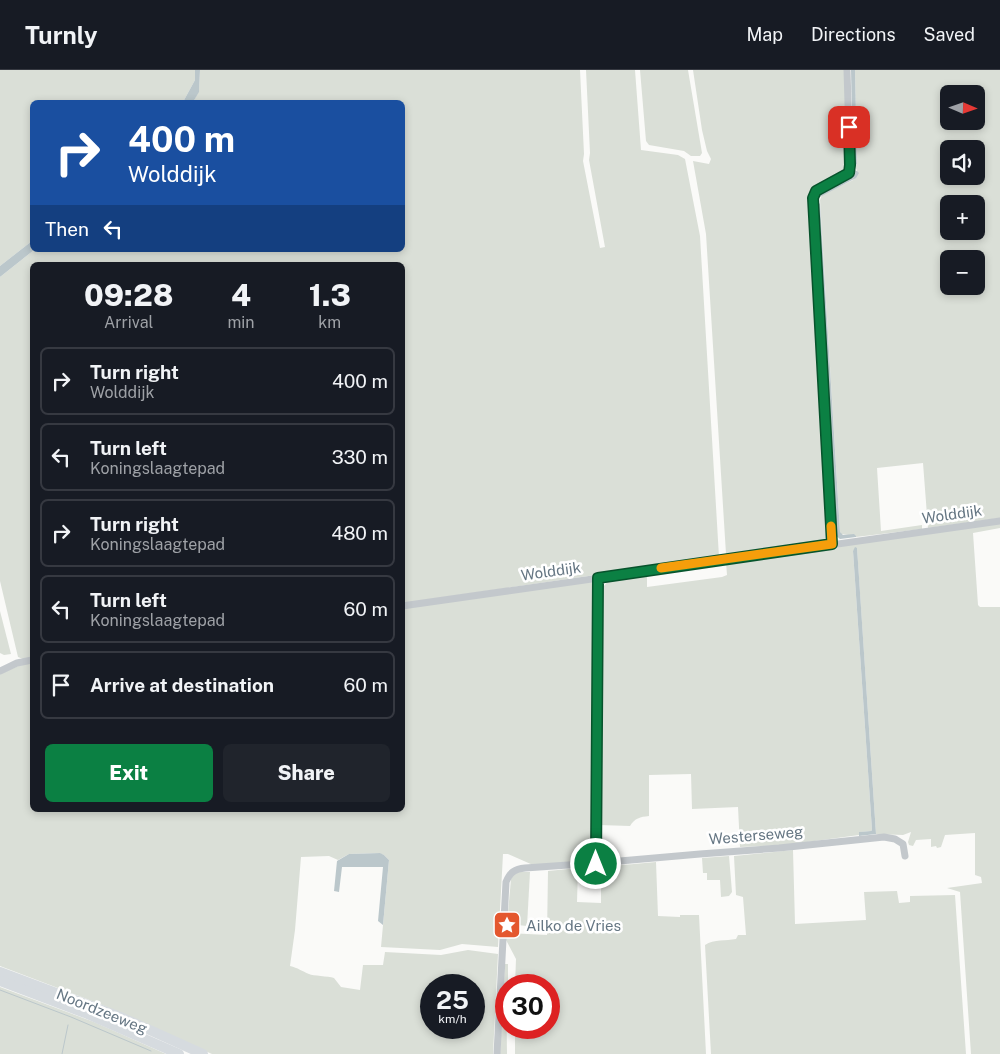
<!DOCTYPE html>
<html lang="en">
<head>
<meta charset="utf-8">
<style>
	:root { --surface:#171b24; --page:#20242c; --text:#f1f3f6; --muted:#9ea1a6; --line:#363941; --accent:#0b8043 }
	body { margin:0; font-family:"Public Sans",sans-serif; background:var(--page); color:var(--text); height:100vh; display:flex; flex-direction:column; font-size:19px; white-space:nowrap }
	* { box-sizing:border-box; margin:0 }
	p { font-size:16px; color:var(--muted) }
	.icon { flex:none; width:28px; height:28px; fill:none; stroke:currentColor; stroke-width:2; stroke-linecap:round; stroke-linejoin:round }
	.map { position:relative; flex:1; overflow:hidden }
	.details { position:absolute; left:30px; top:192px; width:375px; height:550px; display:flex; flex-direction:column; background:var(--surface); border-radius:8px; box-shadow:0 2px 8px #0003 }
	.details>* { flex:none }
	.top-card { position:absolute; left:30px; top:30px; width:375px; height:152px; border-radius:8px; box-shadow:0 2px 8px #0003; background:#1a4fa0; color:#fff; overflow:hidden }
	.needle { width:32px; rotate:92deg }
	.buttons { position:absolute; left:940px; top:15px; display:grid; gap:10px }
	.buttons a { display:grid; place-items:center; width:45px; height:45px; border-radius:8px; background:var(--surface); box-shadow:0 2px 8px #0003; font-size:25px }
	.speed { position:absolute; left:420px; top:904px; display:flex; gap:10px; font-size:25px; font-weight:700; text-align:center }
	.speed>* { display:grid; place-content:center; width:65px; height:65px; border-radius:50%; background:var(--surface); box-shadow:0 2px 8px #0003; line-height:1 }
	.speed small { font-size:12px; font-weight:400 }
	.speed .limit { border:8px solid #d22; background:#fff; color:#111 }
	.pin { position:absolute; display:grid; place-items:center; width:42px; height:42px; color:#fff; margin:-21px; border-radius:10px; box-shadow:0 2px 8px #0006 }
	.me { position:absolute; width:55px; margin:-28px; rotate:0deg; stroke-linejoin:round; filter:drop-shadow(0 0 4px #0008) }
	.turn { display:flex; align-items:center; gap:18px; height:105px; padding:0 15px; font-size:22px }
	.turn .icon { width:65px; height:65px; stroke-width:2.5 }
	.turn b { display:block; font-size:35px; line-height:42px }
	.then { display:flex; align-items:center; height:48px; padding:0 15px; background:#0003; gap:10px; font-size:19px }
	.eta { display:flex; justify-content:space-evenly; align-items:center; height:85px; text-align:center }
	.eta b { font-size:30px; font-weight:800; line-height:35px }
	.action { display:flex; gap:10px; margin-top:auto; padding:10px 15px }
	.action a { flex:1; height:58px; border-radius:8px; background:var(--accent); color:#fff; font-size:20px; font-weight:800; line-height:58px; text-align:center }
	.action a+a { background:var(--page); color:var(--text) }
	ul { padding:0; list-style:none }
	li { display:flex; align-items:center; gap:15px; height:68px; margin:0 10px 8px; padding:0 5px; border:2px solid var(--line); border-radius:8px }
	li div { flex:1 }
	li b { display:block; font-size:19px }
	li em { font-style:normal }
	header { display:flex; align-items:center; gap:30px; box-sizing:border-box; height:70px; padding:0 25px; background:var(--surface); border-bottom:1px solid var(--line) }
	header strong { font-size:24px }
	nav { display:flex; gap:28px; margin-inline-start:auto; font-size:18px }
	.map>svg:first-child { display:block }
	.green { fill:#dadfd7; fill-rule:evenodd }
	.water { fill:#bbc7cb }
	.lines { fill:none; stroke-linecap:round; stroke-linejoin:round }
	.stream { stroke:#bbc7cb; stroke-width:1 }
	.minor { stroke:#c3c8cc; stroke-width:7 }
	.highway { stroke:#d6dbdf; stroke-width:10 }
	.route-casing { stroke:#07532c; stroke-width:12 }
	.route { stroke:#0b8043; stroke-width:9 }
	.slow { stroke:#f59e0b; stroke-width:9 }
	.labels { text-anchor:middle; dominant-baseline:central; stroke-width:5; stroke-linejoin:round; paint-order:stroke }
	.street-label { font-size:15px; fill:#657683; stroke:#fff }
	.poi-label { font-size:15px; fill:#657683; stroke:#fff; text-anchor:start }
</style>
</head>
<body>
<header>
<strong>Turnly</strong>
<nav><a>Map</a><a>Directions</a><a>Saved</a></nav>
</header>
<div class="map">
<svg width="1000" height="984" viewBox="0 0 1000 984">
	<rect width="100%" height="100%" fill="#fafaf8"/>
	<g class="green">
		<polygon points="0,0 195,0 195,10 183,32 32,32 32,171 0,196"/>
		<polygon points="200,0 580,0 584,84 583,91 600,178 605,177 589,90 590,83 586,0 635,0 641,80 678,85 685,89 700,166 719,487 403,533 402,195 32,195 32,587 23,589 18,587 0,511 0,207 34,180 402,180 402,32 193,32 199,21"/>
		<polygon points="640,0 688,0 702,83 700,86 691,86 684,81 649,75 646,71"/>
		<path d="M693,0H846L847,102C831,109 812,113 810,131L830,472L728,486L726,484L706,164L693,91L709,94L711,89L707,81L702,60Z"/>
		<path d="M855,0H1000V448L928,458L923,393L877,398L881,461L922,455V459L856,467V466L841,464L840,462L820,130L822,125L853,110L857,101L855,96L857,94ZM949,24H976V51H949ZM949,79H976V106H949ZM949,134H976V161H949ZM949,189H976V216H949Z"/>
		<path d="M1000,453V458L973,463L978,535L980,537H1000V984H971L960,822L947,818L982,813L981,807L975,805V763L945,765L941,777L937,778L936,776L931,777V769L916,770L913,776L909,775L908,772L911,762L903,765L876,764L857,478L853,481L872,760L871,761L860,762L859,765L785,775L740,777L738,737L692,739L691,704L649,705V746C640,747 635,748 630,756L599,755L603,524L604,516L609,510L647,503V517L722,507L727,505L726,492Z"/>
		<path d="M590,511L594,514L596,517L594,724L590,791L533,795L508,784H503L498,877L462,874L440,880L381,877L389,790L384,785L379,783L349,784L338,790L329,786L301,787L295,860L290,896C298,898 302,901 309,904C313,906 328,906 334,908L341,917L360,920L363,895H383L385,882L441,885L468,880L498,884L493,984H212L100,934L0,896V604L23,594L32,592V740H402L403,537ZM431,915H474V958H431Z"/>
		<polygon points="0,541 11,584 4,585 0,583"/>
		<path d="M793,780L795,854L866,850L864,822L897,821L899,833L910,832V826L955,825L966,984H711L705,875C714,869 726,871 736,869L738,865H746L743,827L736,825L734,786Z"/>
		<polygon points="729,786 732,822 729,826 721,827 720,810 707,810 707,803 703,803 702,788"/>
		<polygon points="656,792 658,846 680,847 680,845 699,845 706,984 515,984 515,958 549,958 549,915 515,915 516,889 506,870 506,863 547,865 548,801 578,798 577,832 601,833 601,797"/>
		<polygon points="519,802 530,802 527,856 507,854 511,809 513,805"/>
		<polygon points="505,894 508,894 508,915 506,915 507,984 500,984"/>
		<polygon points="0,917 94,952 166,984 0,984"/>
	</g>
	<g class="water">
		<polygon points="195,0 200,0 199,22 193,32 183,32 195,10"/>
		<polygon points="851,0 855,0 857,94 855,96 853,94"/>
		<path d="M854,100L857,101L859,103L856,108L820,127H816C824,114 849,115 854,100Z"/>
		<polygon points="818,132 820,134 840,462 843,465 854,464 856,466 856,467 840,469 835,465 816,133"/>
		<polygon points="32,171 32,180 34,180 0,207 0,196"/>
		<polygon points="855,477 857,478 858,492 876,764 859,766 859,762 871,761 872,760 853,481"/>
		<polygon points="380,783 384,785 389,790 383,855 378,851 383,797 342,797 339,822 334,821 337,791 349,784"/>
	</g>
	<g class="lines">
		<g class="stream">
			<polyline points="0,920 71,947 151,981"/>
			<polyline points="62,984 68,955"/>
		</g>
		<g class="minor">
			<polyline points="833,475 813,128 816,121 847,105 850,100 847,0"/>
			<polyline points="402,536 1000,451"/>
			<polyline points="0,601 17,593 32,590"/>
			<polyline points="597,793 598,508"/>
			<path d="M497,984L506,812C510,802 515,799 525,798L597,793L700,784L779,778L884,767L895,769L903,774L905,786"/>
		</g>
		<g class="highway">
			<polyline points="0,902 123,948 203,984"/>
			<polyline points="0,911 85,943 179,984"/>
		</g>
	</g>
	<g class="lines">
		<g class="route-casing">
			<polyline id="route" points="596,794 598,508 832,474 813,128 816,121 849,103 850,95 849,57"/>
		</g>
		<use href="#route" class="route"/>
		<polyline class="slow" points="661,498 832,474 831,456"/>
	</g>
	<defs>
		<g id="sight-square" transform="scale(1.4375)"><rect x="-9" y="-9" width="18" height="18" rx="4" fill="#e4572e" stroke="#fff"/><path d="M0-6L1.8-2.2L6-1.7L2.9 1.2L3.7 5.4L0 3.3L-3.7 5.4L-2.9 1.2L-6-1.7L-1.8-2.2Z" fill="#fff"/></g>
	</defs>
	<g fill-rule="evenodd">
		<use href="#sight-square" x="507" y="855"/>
	</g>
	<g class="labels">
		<g class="street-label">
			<text transform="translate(952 444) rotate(-8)">Wolddijk</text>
			<text transform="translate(551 501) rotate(-8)">Wolddijk</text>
			<text transform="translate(756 765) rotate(-5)">Westerseweg</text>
			<text transform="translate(102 941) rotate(22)">Noordzeeweg</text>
		</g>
		<g class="poi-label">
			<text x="526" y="855">Ailko de Vries</text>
		</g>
	</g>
</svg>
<div class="buttons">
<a><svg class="needle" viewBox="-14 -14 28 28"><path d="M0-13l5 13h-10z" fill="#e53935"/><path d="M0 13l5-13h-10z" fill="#9ea1a6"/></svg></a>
<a><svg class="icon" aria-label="sound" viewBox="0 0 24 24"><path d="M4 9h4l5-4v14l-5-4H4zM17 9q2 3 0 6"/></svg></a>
<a>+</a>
<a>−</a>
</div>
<div class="speed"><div>25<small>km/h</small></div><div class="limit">30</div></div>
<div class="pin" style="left:849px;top:57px;background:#d93025"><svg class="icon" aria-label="arrive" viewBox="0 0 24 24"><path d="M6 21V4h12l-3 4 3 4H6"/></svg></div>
<svg class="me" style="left:596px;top:794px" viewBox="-20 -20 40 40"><circle r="17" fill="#0b8043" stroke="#fff" stroke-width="3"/><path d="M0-11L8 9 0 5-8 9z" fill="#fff"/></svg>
<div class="top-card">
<div class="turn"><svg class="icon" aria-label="right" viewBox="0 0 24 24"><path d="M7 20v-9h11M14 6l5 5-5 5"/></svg><div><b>400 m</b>Wolddijk</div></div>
<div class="then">Then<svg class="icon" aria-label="left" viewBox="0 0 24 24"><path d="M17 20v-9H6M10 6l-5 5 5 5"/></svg></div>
</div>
<section class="details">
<div class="eta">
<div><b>09:28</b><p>Arrival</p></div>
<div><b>4</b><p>min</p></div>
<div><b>1.3</b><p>km</p></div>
</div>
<ul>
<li><svg class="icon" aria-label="right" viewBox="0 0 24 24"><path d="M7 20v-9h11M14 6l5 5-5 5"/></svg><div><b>Turn right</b><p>Wolddijk</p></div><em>400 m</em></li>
<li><svg class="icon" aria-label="left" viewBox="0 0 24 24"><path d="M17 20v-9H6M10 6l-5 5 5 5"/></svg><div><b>Turn left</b><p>Koningslaagtepad</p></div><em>330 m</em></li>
<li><svg class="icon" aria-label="right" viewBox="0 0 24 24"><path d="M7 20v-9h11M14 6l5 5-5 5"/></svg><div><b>Turn right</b><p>Koningslaagtepad</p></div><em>480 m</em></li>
<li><svg class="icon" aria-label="left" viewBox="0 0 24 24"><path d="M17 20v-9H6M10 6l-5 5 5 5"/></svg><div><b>Turn left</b><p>Koningslaagtepad</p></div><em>60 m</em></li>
<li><svg class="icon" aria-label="arrive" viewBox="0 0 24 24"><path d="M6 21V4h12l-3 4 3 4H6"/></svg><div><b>Arrive at destination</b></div><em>60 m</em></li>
</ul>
<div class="action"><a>Exit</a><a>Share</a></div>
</section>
</div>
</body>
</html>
